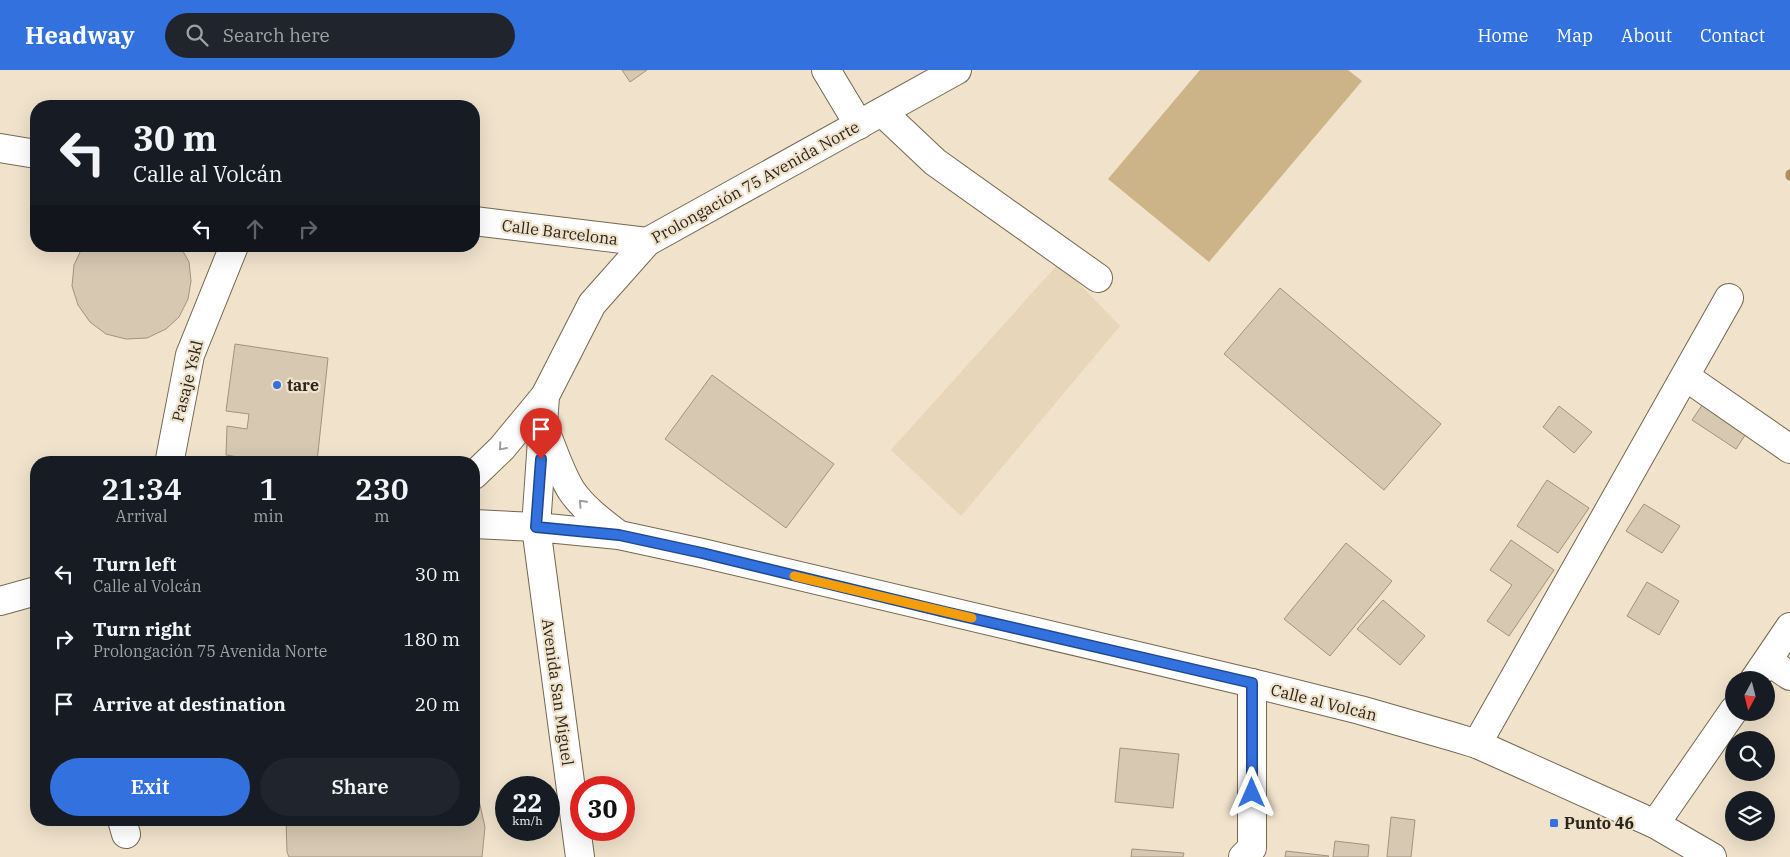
<!DOCTYPE html>
<html lang="en">
<head>
<meta charset="utf-8">
<style>
	:root { --surface:#171b24; --page:#20242c; --text:#f1f3f6; --muted:#9ea1a6; --accent:#3271de }
	body { margin:0; font-family:"IBM Plex Serif",serif; background:var(--page); color:var(--text); height:100vh; display:flex; flex-direction:column; font-size:19px; white-space:nowrap }
	* { box-sizing:border-box; margin:0 }
	p { font-size:16px; color:var(--muted) }
	.icon { flex:none; width:28px; height:28px; fill:none; stroke:currentColor; stroke-width:2; stroke-linecap:round; stroke-linejoin:round }
	.map { position:relative; flex:1; overflow:hidden }
	.panel { position:absolute; left:30px; top:386px; width:450px; height:370px; display:flex; flex-direction:column; background:var(--surface); border-radius:20px; box-shadow:0 5px 20px #0002 }
	.panel>* { flex:none }
	.hud { position:absolute; left:30px; top:30px; width:450px; height:152px; border-radius:20px; box-shadow:0 5px 20px #0002; background:#171b24; color:var(--text); overflow:hidden }
	.needle { width:32px; rotate:187deg }
	.controls { position:absolute; left:1725px; top:601px; display:grid; gap:10px }
	.controls a { display:grid; place-items:center; width:50px; height:50px; border-radius:50%; background:var(--surface); box-shadow:0 5px 20px #0002; font-size:25px }
	.speed { position:absolute; left:495px; top:706px; display:flex; gap:10px; font-size:25px; font-weight:700; text-align:center }
	.speed>* { display:grid; place-content:center; width:65px; height:65px; border-radius:50%; background:var(--surface); box-shadow:0 5px 20px #0002; line-height:1 }
	.speed small { font-size:12px; font-weight:400 }
	.speed .limit { border:8px solid #d22; background:#fff; color:#111 }
	.pin { position:absolute; display:grid; place-items:center; width:42px; height:42px; color:#fff; margin:-51px -21px; border-radius:50% 50% 50% 0; rotate:-45deg; box-shadow:0 0 5px #0007 }
	.pin .icon { rotate:45deg }
	.me { position:absolute; width:55px; margin:-28px; rotate:0deg; stroke-linejoin:round; filter:drop-shadow(0 0 4px #0008) }
	.turn { display:flex; align-items:center; gap:18px; height:105px; padding:0 20px; font-size:22px }
	.turn .icon { width:65px; height:65px; stroke-width:2.5 }
	.turn b { display:block; font-size:35px; line-height:42px }
	.lanes { display:flex; align-items:center; height:48px; padding:0 20px; background:#0003; justify-content:center; gap:25px; direction:ltr }
	.lanes .off { opacity:.35 }
	.eta { display:flex; justify-content:space-evenly; align-items:center; height:85px; text-align:center }
	.eta b { font-size:30px; font-weight:600; line-height:35px }
	.action { display:flex; gap:10px; margin-top:auto; padding:10px 20px }
	.action a { flex:1; height:58px; border-radius:30px; background:var(--accent); color:#fff; font-size:20px; font-weight:600; line-height:58px; text-align:center }
	.action a+a { background:var(--page); color:var(--text) }
	ul { padding:0; list-style:none }
	li { display:flex; align-items:center; gap:15px; height:65px; padding:0 20px }
	li div { flex:1 }
	li b { display:block; font-size:19px }
	li em { font-style:normal }
	header { display:flex; align-items:center; gap:30px; box-sizing:border-box; height:70px; padding:0 25px; background:var(--accent); color:#fff }
	header strong { font-size:24px }
	nav { display:flex; gap:28px; margin-inline-start:auto; font-size:18px }
	.search { width:350px; height:45px; background:var(--page); display:flex; align-items:center; gap:12px; box-sizing:border-box; padding:0 18px; border-radius:28px; color:var(--muted); font-size:19px }
	.map>svg:first-child { display:block }
	.built { fill:#e7d6b9 }
	.green { fill:#ccb388 }
	.lines { fill:none; stroke-linecap:round; stroke-linejoin:round }
	.stream { stroke:#ad905e; stroke-width:9 }
	.building { fill:#d6c8b1; stroke:#a1947f }
	.minor-casing { stroke:#746853; stroke-width:30 }
	.major-casing { stroke:#746853; stroke-width:30 }
	.minor { stroke:#fff; stroke-width:28 }
	.major { stroke:#fff; stroke-width:28 }
	.oneway { stroke:#9f9d99 }
	.route-casing { stroke:#204990; stroke-width:12 }
	.route { stroke:#3271de; stroke-width:9 }
	.slow { stroke:#f59e0b; stroke-width:9 }
	.poi-dot { fill:#3271de; stroke:#f0e2cb; stroke-width:2 }
	.labels { text-anchor:middle; dominant-baseline:central; stroke-width:4.5; stroke-linejoin:round; paint-order:stroke }
	.street-label { font-size:16px; fill:#2a251d; stroke:#f0e2cb }
	.poi-label { font-size:16px; font-weight:bold; fill:#2a251d; stroke:#f0e2cb; text-anchor:start }
</style>
</head>
<body>
<header>
<strong>Headway</strong>
<div class="search"><svg class="icon" aria-label="search" viewBox="0 0 24 24"><circle cx="10" cy="10" r="6"/><path d="M15 15l6 6"/></svg>Search here</div>
<nav><a>Home</a><a>Map</a><a>About</a><a>Contact</a></nav>
</header>
<div class="map">
<svg width="1790" height="787" viewBox="0 0 1790 787">
	<rect width="100%" height="100%" fill="#f0e2cb"/>
	<polygon class="built" points="1059,193 1120,256 961,446 891,380"/>
	<polygon class="green" points="1200,0 1348,0 1362,11 1209,192 1108,109"/>
	<g class="lines">
		<polyline class="stream" points="1790,104 1790,106"/>
	</g>
	<g class="building">
		<polygon points="622,0 647,0 630,12"/>
		<polygon points="83,176 180,176 189,192 191,211 188,229 179,247 166,259 147,268 126,269 106,264 90,252 78,235 72,216 74,195"/>
		<polygon points="1280,218 1441,354 1384,420 1224,284"/>
		<polygon points="235,274 328,288 317,392 269,392 226,385 227,356 247,359 249,344 226,341"/>
		<polygon points="712,305 834,394 786,458 665,369"/>
		<polygon points="1707,328 1751,356 1736,379 1692,350"/>
		<polygon points="1559,336 1592,362 1574,383 1543,357"/>
		<polygon points="1547,410 1589,438 1558,483 1517,456"/>
		<polygon points="1644,434 1680,456 1662,483 1626,461"/>
		<polygon points="1511,470 1554,500 1509,566 1487,551 1512,515 1490,500"/>
		<polygon points="1346,473 1392,511 1330,586 1284,549"/>
		<polygon points="1647,512 1679,531 1659,565 1627,546"/>
		<polygon points="1383,530 1425,566 1400,595 1357,559"/>
		<polygon points="1120,678 1179,684 1173,738 1115,732"/>
		<polygon points="474,718 478,726 485,757 482,787 289,787 287,782 286,750 474,750"/>
		<polygon points="1391,747 1415,750 1411,787 1387,787"/>
		<polygon points="1335,771 1369,775 1368,787 1333,787"/>
		<polygon points="1132,779 1184,783 1183,787 1131,787"/>
		<polygon points="1286,781 1329,786 1328,787 1285,787"/>
	</g>
	<g class="lines">
		<g class="minor-casing">
			<g id="minor">
				<polyline points="826,0 859,55"/>
				<polyline points="882,42 935,92 1098,208"/>
				<polyline points="0,78 36,84"/>
				<polyline points="474,151 647,172"/>
				<polyline points="1686,307 1790,379"/>
				<polyline points="170,392 170,389 190,285 234,176"/>
				<polyline points="1768,591 1790,606"/>
				<polyline points="1754,610 1790,557"/>
				<polyline points="1477,674 1729,228"/>
				<polyline points="122,750 126,764"/>
				<polyline points="1655,754 1734,640"/>
				<polyline points="580,787 536,457 619,465 702,483 1252,613 1360,640 1454,667 1477,674 1655,754 1712,787"/>
				<polyline points="1243,787 1252,778 1252,613"/>
			</g>
		</g>
		<g class="major-casing">
			<g id="major">
				<path d="M546,363C554,382 560,402 571,420C583,438 602,452 619,465"/>
				<polyline points="474,405 502,378 545,326"/>
				<polyline points="474,454 536,457 545,326 592,234 647,172 957,0"/>
				<polyline points="0,531 36,521"/>
			</g>
		</g>
		<use href="#minor" class="minor"/>
		<use href="#major" class="major"/>
	</g>
	<defs><path id="oneway-chevron" d="M-2-3.5L2.5 0L-2 3.5" fill="none" stroke-width="1.6" stroke-linecap="round" stroke-linejoin="round" transform="scale(1.25)"/></defs>
	<g class="oneway">
		<use href="#oneway-chevron" transform="translate(502 377) rotate(131)"/>
		<use href="#oneway-chevron" transform="translate(582 433) rotate(-133)"/>
	</g>
	<g class="lines">
		<g class="route-casing">
			<polyline id="route" points="541,389 536,457 619,465 702,483 945,542 1252,613 1252,723"/>
		</g>
		<use href="#route" class="route"/>
		<polyline class="slow" points="794,506 972,548"/>
	</g>
	<g class="poi-dot">
		<circle cx="277" cy="315" r="5"/>
		<rect x="1549" y="748" width="10" height="10" rx="2.5"/>
	</g>
	<g class="labels">
		<g class="street-label">
			<text transform="translate(755 112) rotate(-29)">Prolongación 75 Avenida Norte</text>
			<text transform="translate(560 162) rotate(7)">Calle Barcelona</text>
			<text transform="translate(187 311) rotate(-76)">Pasaje Yskl</text>
			<text transform="translate(558 622) rotate(82)">Avenida San Miguel</text>
			<text transform="translate(1324 632) rotate(14)">Calle al Volcán</text>
		</g>
		<g class="poi-label">
			<text x="287" y="315">tare</text>
			<text x="1564" y="753">Punto 46</text>
		</g>
	</g>
</svg>
<div class="controls">
<a><svg class="needle" viewBox="-14 -14 28 28"><path d="M0-13l5 13h-10z" fill="#e53935"/><path d="M0 13l5-13h-10z" fill="#9ea1a6"/></svg></a>
<a><svg class="icon" aria-label="search" viewBox="0 0 24 24"><circle cx="10" cy="10" r="6"/><path d="M15 15l6 6"/></svg></a>
<a><svg class="icon" aria-label="layers" viewBox="0 0 24 24"><path d="M12 4l9 5-9 5-9-5zM3 14l9 5 9-5"/></svg></a>
</div>
<div class="speed"><div>22<small>km/h</small></div><div class="limit">30</div></div>
<div class="pin" style="left:541px;top:389px;background:#d93025"><svg class="icon" aria-label="arrive" viewBox="0 0 24 24"><path d="M6 21V4h12l-3 4 3 4H6"/></svg></div>
<svg class="me" style="left:1252px;top:723px" viewBox="-20 -20 40 40"><path d="M0-17L14 15 0 8-14 15z" fill="#3271de" stroke="#fff" stroke-width="4"/></svg>
<div class="hud">
<div class="turn"><svg class="icon" aria-label="left" viewBox="0 0 24 24"><path d="M17 20v-9H6M10 6l-5 5 5 5"/></svg><div><b>30 m</b>Calle al Volcán</div></div>
<div class="lanes"><svg class="icon" aria-label="left" viewBox="0 0 24 24"><path d="M17 20v-9H6M10 6l-5 5 5 5"/></svg><svg class="icon off" aria-label="ahead" viewBox="0 0 24 24"><path d="M12 20V5M6 11l6-6 6 6"/></svg><svg class="icon off" aria-label="right" viewBox="0 0 24 24"><path d="M7 20v-9h11M14 6l5 5-5 5"/></svg></div>
</div>
<section class="panel">
<div class="eta">
<div><b>21:34</b><p>Arrival</p></div>
<div><b>1</b><p>min</p></div>
<div><b>230</b><p>m</p></div>
</div>
<ul>
<li><svg class="icon" aria-label="left" viewBox="0 0 24 24"><path d="M17 20v-9H6M10 6l-5 5 5 5"/></svg><div><b>Turn left</b><p>Calle al Volcán</p></div><em>30 m</em></li>
<li><svg class="icon" aria-label="right" viewBox="0 0 24 24"><path d="M7 20v-9h11M14 6l5 5-5 5"/></svg><div><b>Turn right</b><p>Prolongación 75 Avenida Norte</p></div><em>180 m</em></li>
<li><svg class="icon" aria-label="arrive" viewBox="0 0 24 24"><path d="M6 21V4h12l-3 4 3 4H6"/></svg><div><b>Arrive at destination</b></div><em>20 m</em></li>
</ul>
<div class="action"><a>Exit</a><a>Share</a></div>
</section>
</div>
</body>
</html>
